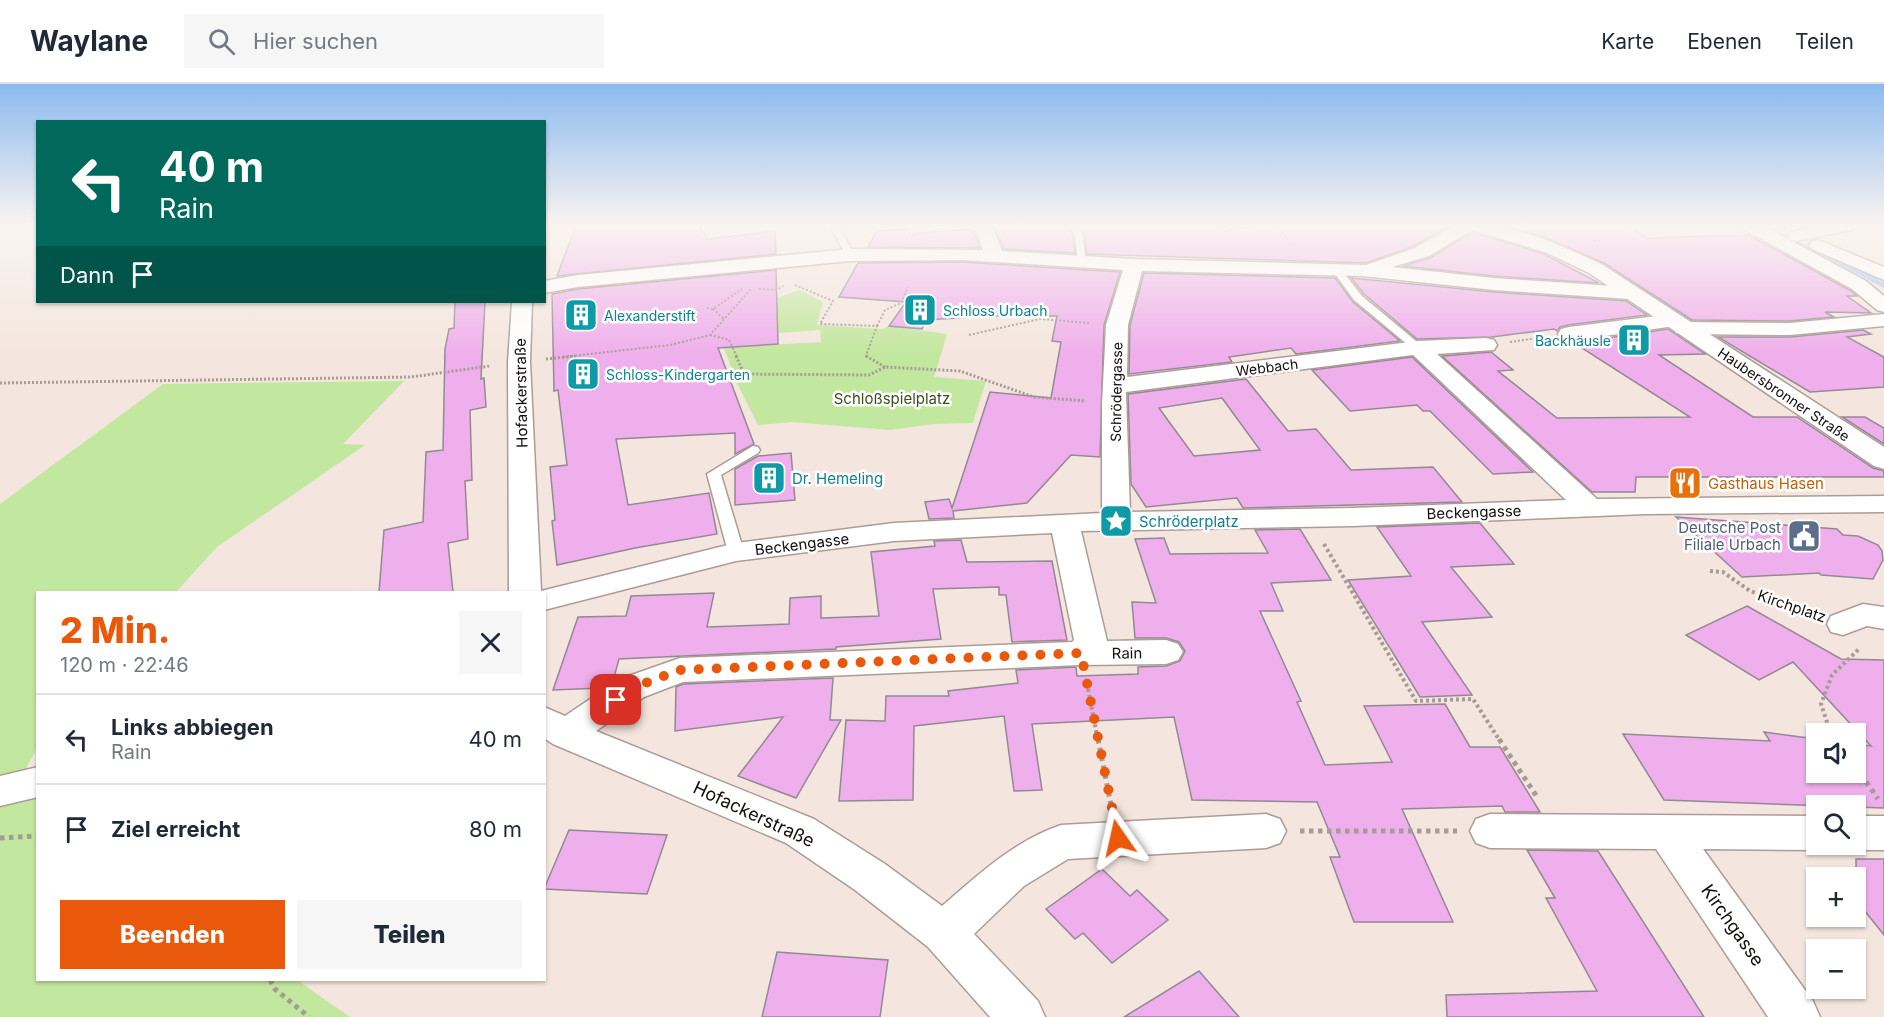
<!DOCTYPE html>
<html lang="de">
<head>
<meta charset="utf-8">
<style>
	:root { --surface:#fff; --page:#f6f6f7; --text:#1f2937; --muted:#747a83; --line:#e0e1e3; --accent:#ea580c }
	body { margin:0; font-family:Inter,sans-serif; background:var(--page); color:var(--text); height:100vh; display:flex; flex-direction:column; font-size:22px; white-space:nowrap }
	* { box-sizing:border-box; margin:0 }
	p { font-size:20px; color:var(--muted) }
	.icon { flex:none; width:33px; height:33px; fill:none; stroke:currentColor; stroke-width:2; stroke-linecap:round; stroke-linejoin:round }
	.map { position:relative; flex:1; overflow:hidden }
	.details { position:absolute; left:36px; top:507px; width:510px; height:390px; display:flex; flex-direction:column; background:var(--surface); border-radius:0px; box-shadow:0 2px 4px #0004 }
	.details>* { flex:none }
	.banner { position:absolute; left:36px; top:36px; width:510px; height:183px; border-radius:0px; box-shadow:0 2px 4px #0004; background:#00695c; color:#fff; overflow:hidden }
	.controls { position:absolute; left:1806px; top:639px; display:grid; gap:12px }
	.controls a { display:grid; place-items:center; width:60px; height:60px; border-radius:0px; background:var(--surface); box-shadow:0 2px 4px #0004; font-size:30px }
	.pin { position:absolute; display:grid; place-items:center; width:51px; height:51px; color:#fff; margin:-26px; border-radius:12px; box-shadow:0 3px 9px #0006 }
	.me { position:absolute; width:66px; margin:-33px; rotate:349deg; stroke-linejoin:round; filter:drop-shadow(0 0 4px #0008) }
	.turn { display:flex; align-items:center; gap:21px; height:126px; padding:0 24px; font-size:27px }
	.turn .icon { width:78px; height:78px; stroke-width:2.5 }
	.turn b { display:block; font-size:42px; line-height:51px }
	.then { display:flex; align-items:center; height:57px; padding:0 24px; background:#0003; gap:12px; font-size:22px }
	.round { display:grid; place-items:center; flex:none; width:63px; height:63px; border-radius:0px; background:var(--page) }
	.summary { display:flex; align-items:center; justify-content:space-between; height:102px; padding:0 24px }
	h1 { font-size:36px; font-weight:800; line-height:45px; color:var(--accent) }
	.cta { display:flex; gap:12px; margin-top:auto; padding:12px 24px }
	.cta a { flex:1; height:69px; border-radius:0px; background:var(--accent); color:#fff; font-size:24px; font-weight:800; line-height:69px; text-align:center }
	.cta a+a { background:var(--page); color:var(--text) }
	ul { padding:0; list-style:none }
	li { display:flex; align-items:center; gap:18px; height:90px; padding:0 24px; border-top:2px solid var(--line) }
	li div { flex:1 }
	li b { display:block; font-size:22px }
	li em { font-style:normal }
	header { display:flex; align-items:center; gap:36px; box-sizing:border-box; height:84px; padding:0 30px; background:var(--surface); border-bottom:2px solid var(--line) }
	header strong { font-size:28px }
	nav { display:flex; gap:33px; margin-inline-start:auto; font-size:21px }
	.search { width:420px; height:54px; background:var(--page); display:flex; align-items:center; gap:15px; box-sizing:border-box; padding:0 21px; border-radius:0px; color:var(--muted); font-size:22px }
	.map>svg:first-child { display:block }
	.green { fill:#c2e79e }
	.lines { fill:none; stroke-linecap:round; stroke-linejoin:round }
	.stream { fill:#9fc3fa; fill-rule:evenodd }
	.building { fill:#efaeec; stroke:#938993; stroke-width:1.5; fill-rule:evenodd }
	.lane-casing { stroke:#ab9d96; stroke-width:3 }
	.street-casing { stroke:#ab9d96; stroke-width:3 }
	.secondary-casing { stroke:#ab9d96; stroke-width:3 }
	.path-far3 { stroke:#a69b95; stroke-width:2; stroke-dasharray:2 2; stroke-linecap:butt }
	.path-far2 { stroke:#a69b95; stroke-width:3; stroke-dasharray:2 2; stroke-linecap:butt }
	.path-far1 { stroke:#a69b95; stroke-width:4; stroke-dasharray:3 3; stroke-linecap:butt }
	.path { stroke:#a69b95; stroke-width:5; stroke-dasharray:4.5 4.5; stroke-linecap:butt }
	.lane { fill:#fff; fill-rule:evenodd }
	.street { fill:#fff; fill-rule:evenodd }
	.secondary { fill:#fff; fill-rule:evenodd }
	.route { stroke:#ea580c; stroke-width:10; stroke-dasharray:0 18 }
	.labels { text-anchor:middle; dominant-baseline:central; stroke-width:5; stroke-linejoin:round; paint-order:stroke }
	.far-culture-label { font-size:14px; fill:#0d838f; stroke:#fff; text-anchor:start }
	.far-street-label { font-size:14px; fill:#130e0c; stroke:#fff }
	.street-label { font-size:15px; fill:#130e0c; stroke:#fff }
	.park-label { font-size:15px; fill:#38501b; stroke:#fff }
	.culture-label { font-size:15px; fill:#0d838f; stroke:#fff; text-anchor:start }
	.food-label { font-size:15px; fill:#c56008; stroke:#fff; text-anchor:start }
	.service-label { font-size:15px; fill:#4e5e75; stroke:#fff; text-anchor:end }
	.near-street-label { font-size:18px; fill:#130e0c; stroke:#fff }
</style>
</head>
<body>
<header>
<strong>Waylane</strong>
<div class="search"><svg class="icon" aria-label="search" viewBox="0 0 24 24"><circle cx="10" cy="10" r="6"/><path d="M15 15l6 6"/></svg>Hier suchen</div>
<nav><a>Karte</a><a>Ebenen</a><a>Teilen</a></nav>
</header>
<div class="map">
<svg width="1884" height="933" viewBox="0 0 1884 933">
	<rect width="100%" height="100%" fill="#f4e6de"/>
	<g class="green">
		<polygon points="800,206 823,218 817,241 882,245 889,242 947,250 934,293 986,297 973,339 934,340 890,346 792,338 758,341 738,301 721,256 751,224 751,262 821,258 820,246 777,249 777,214"/>
		<polygon points="404,297 343,360 365,361 217,463 176,508 38,508 37,664 24,688 0,693 0,420 163,300"/>
		<polygon points="37,705 38,896 297,896 350,933 0,933 0,714"/>
	</g>
	<g class="lines">
		<g class="stream">
			<polygon points="1733,142 1743,142 1759,147 1756,149"/>
			<path d="M1774,149C1813,160 1849,180 1884,199V204L1815,168L1772,152L1771,151Z"/>
		</g>
	</g>
	<g class="building">
		<polygon points="576,142 699,142 708,155 775,147 776,170 557,192"/>
		<polygon points="994,142 1068,142 1073,153 1075,169 1004,165"/>
		<polygon points="1080,142 1216,142 1225,147 1254,142 1450,142 1414,162 1366,179 1087,170 1085,152"/>
		<polygon points="1501,142 1628,142 1647,154 1749,151 1851,207 1857,212 1847,212 1871,229 1825,228 1834,233 1790,237 1692,236 1604,179 1539,151"/>
		<polygon points="908,145 910,150 973,145 980,164 868,163 877,147"/>
		<polygon points="1472,148 1544,170 1599,199 1494,192 1403,182 1430,174"/>
		<polygon points="962,178 1120,188 1104,241 1100,373 1071,371 1027,419 953,427 954,434 929,435 925,418 949,415 952,424 990,308 1051,314 1061,258 1052,257 1057,232 987,232 927,236 922,245 889,242 906,218 839,213 858,179"/>
		<polygon points="776,186 778,260 718,264 754,360 735,370 735,349 616,355 628,421 709,409 717,450 635,464 557,481 552,437 555,436 550,383 567,381 558,306 554,307 552,210 578,205"/>
		<polygon points="1144,189 1335,194 1353,218 1400,257 1296,270 1291,264 1229,273 1232,278 1129,290 1130,241"/>
		<polygon points="1351,194 1494,208 1626,217 1647,231 1568,241 1560,243 1557,247 1554,245 1492,253 1417,255 1364,210"/>
		<polygon points="455,218 485,218 481,295 484,294 486,323 470,326 472,396 465,397 468,455 448,459 453,508 379,508 384,446 423,438 426,368 443,366 445,265 449,245 454,244"/>
		<polygon points="1668,245 1705,270 1659,271 1753,333 1797,333 1873,384 1884,387 1884,393 1636,393 1635,408 1592,408 1442,272 1491,268 1513,286 1498,287 1557,334 1690,333 1574,259"/>
		<polygon points="1863,246 1871,250 1847,253 1884,273 1884,303 1810,308 1718,253 1790,253"/>
		<polygon points="1412,273 1533,388 1493,390 1430,327 1423,327 1417,321 1350,327 1312,286"/>
		<path d="M1246,295L1288,347L1316,345L1351,386L1433,383L1462,418L1243,424L1237,414L1146,423L1131,400L1128,310ZM1222,314L1260,366L1194,372L1159,324Z"/>
		<polygon points="1842,333 1865,333 1884,344 1884,360"/>
		<polygon points="791,369 795,416 735,421 735,385 758,372"/>
		<polygon points="1676,433 1837,445 1843,451 1858,452 1878,461 1882,467 1883,476 1873,495 1821,491 1819,489 1742,493"/>
		<polygon points="1480,439 1514,480 1451,483 1492,533 1422,538 1472,611 1420,613 1348,496 1411,492 1377,443"/>
		<polygon points="1300,445 1331,496 1271,499 1283,527 1260,527 1301,617 1297,618 1325,681 1392,678 1364,622 1445,620 1470,663 1500,663 1540,728 1505,728 1502,722 1402,725 1453,838 1354,838 1330,773 1340,773 1317,718 1192,716 1174,633 1032,640 1042,706 1014,707 1004,632 914,642 913,716 839,717 846,636 885,637 886,612 949,612 948,607 1018,599 1016,586 1076,583 1077,592 1138,590 1138,583 1166,582 1180,577 1185,567 1179,558 1166,554 1135,554 1132,518 1156,519 1135,455 1164,454 1170,470 1268,469 1255,446"/>
		<polygon points="961,456 967,478 1052,477 1067,556 1012,558 1006,511 999,511 999,503 933,505 941,555 836,563 836,565 619,575 613,597 602,604 553,606 578,533 626,532 631,512 714,509 707,543 789,540 790,514 821,512 821,534 879,532 871,468 935,462 934,457"/>
		<polygon points="1747,522 1841,575 1884,576 1884,724 1664,716 1623,650 1770,657 1764,648 1816,655 1816,688 1856,688 1856,660 1871,662 1793,578 1759,596 1686,551"/>
		<polygon points="833,594 830,636 841,636 796,714 738,692 783,633 675,647 676,603 683,600"/>
		<polygon points="569,746 667,751 647,810 544,805"/>
		<polygon points="1527,766 1598,767 1704,933 1447,933 1446,911 1597,907 1546,814 1555,814"/>
		<polygon points="1856,775 1884,775 1884,851 1856,816"/>
		<polygon points="1102,785 1130,812 1137,806 1168,836 1112,879 1083,849 1075,855 1046,825"/>
		<polygon points="777,868 888,876 880,933 762,933"/>
		<polygon points="1199,887 1239,933 1124,933"/>
	</g>
	<g class="lines">
		<g class="lane-casing">
			<g id="lane">
				<polygon points="830,142 838,142 855,171 853,173 847,173"/>
				<polygon points="1070,142 1078,142 1083,152 1086,181 1078,179 1075,152"/>
				<polygon points="1334,184 1340,184 1362,212 1422,262 1422,266 1414,266 1354,216 1332,186"/>
				<polygon points="753,362 758,363 760,366 758,369 721,391 744,468 736,473 728,468 707,390"/>
			</g>
		</g>
		<g class="street-casing">
			<g id="street">
				<path d="M974,142H992L1002,167L1134,175L1366,181L1415,164L1454,142H1475L1472,146L1429,172L1392,183L1494,194L1629,203L1636,205L1639,209L1636,213L1629,215L1494,206L1362,192L1142,187L1128,241L1127,293L1418,257L1486,254L1494,256L1497,261L1494,266L1437,270L1597,415L1884,412V428L1646,430L1353,442L1081,447L1107,557L1166,556L1178,560L1183,568L1178,576L1166,580L1081,581L683,598L644,613L596,647L814,735L885,780L942,822C979,790 1014,757 1061,741L1266,730L1280,735L1286,747L1280,759L1266,764L1068,775L1024,802L974,850L1038,917L1045,933H990L928,863L855,806L786,759L553,660L544,654V623L565,632L620,595L680,574L1072,558L1074,556L1052,449L894,457L736,477L544,526V508H509L508,278L512,218H532L530,278L541,507L736,459L894,439L1102,429V319L1106,241L1123,186L962,176L850,177L578,203L544,209V197L578,191L850,165L983,166ZM1413,271L1566,416L1353,424L1130,428L1126,308Z"/>
				<polygon points="1742,142 1764,142 1866,197 1884,212 1884,228 1877,226 1852,205 1745,146"/>
				<polygon points="1820,142 1854,142 1851,146 1797,157 1791,156 1788,152 1791,148"/>
				<polygon points="1818,156 1884,183 1884,196 1812,165 1809,161 1812,157"/>
				<polygon points="1673,230 1680,232 1684,236 1682,238 1790,239 1884,230 1884,242 1790,251 1684,250 1676,249 1673,244 1675,242 1569,257 1561,255 1558,250 1561,245 1569,243"/>
				<polygon points="1863,520 1884,523 1884,545 1867,542 1843,551 1831,548 1827,540 1831,532"/>
				<polygon points="38,683 38,713 0,722 0,692"/>
				<polygon points="1490,730 1816,732 1816,760 1831,760 1816,766 1703,765 1813,917 1820,933 1768,933 1656,765 1490,764 1476,759 1470,747 1476,735"/>
				<polygon points="1856,732 1884,732 1884,766 1856,766 1842,761 1856,760"/>
			</g>
		</g>
		<g class="secondary-casing">
			<path id="secondary" d="M1469,142C1517,140 1561,161 1603,181L1884,363V385L1874,382L1589,189L1545,168L1472,146Z"/>
		</g>
		<g class="path-far3">
			<polyline points="1271,142 1278,145 1293,161"/>
			<polyline points="1594,157 1602,156"/>
			<polyline points="795,201 833,217 820,240 877,242 866,272 868,273"/>
			<polyline points="759,205 777,206 783,202"/>
			<polyline points="707,224 713,225 742,205"/>
			<polyline points="713,225 724,235"/>
			<polyline points="877,242 885,226 901,219 908,203"/>
			<polyline points="710,251 729,256 737,273"/>
			<polyline points="969,251 1040,235 1090,239"/>
			<polyline points="1510,258 1544,253"/>
			<polyline points="563,273 670,261 710,251 751,205"/>
		</g>
		<g class="path-far2">
			<polyline points="736,272 744,290 869,291 885,283 960,287 1034,313 1086,317"/>
			<polyline points="866,272 885,283"/>
			<polyline points="546,275 576,272"/>
			<polyline points="0,299 411,293 490,282"/>
		</g>
		<g class="path-far1">
			<polyline points="1324,460 1416,617 1473,615 1500,657"/>
			<polyline points="1710,487 1723,488 1750,507 1815,530"/>
			<polyline points="1087,599 1098,657"/>
			<polyline points="1831,650 1821,620 1832,591 1860,564"/>
		</g>
		<g class="path">
			<polyline points="1098,655 1111,721"/>
			<polyline points="1499,655 1537,713"/>
			<polyline points="1856,683 1878,715"/>
			<polyline points="1300,747 1457,747"/>
			<polyline points="0,754 38,752"/>
			<polyline points="270,896 275,905 309,933"/>
		</g>
		<use href="#lane" class="lane"/>
		<use href="#street" class="street"/>
		<use href="#secondary" class="secondary"/>
	</g>
	<linearGradient id="sky" x2="0" y2="1"><stop stop-color="#8bbaef"/><stop offset="0.52" stop-color="#faf4f0"/><stop offset="1" stop-color="#faf4f0" stop-opacity="0"/></linearGradient>
	<rect width="1884" height="272" fill="url(#sky)"/>
	<g class="lines">
		<polyline class="route" points="616,616 632,604 680,586 1081,569 1118,754"/>
	</g>
	<defs>
		<g id="building-square" transform="scale(1.725)"><rect x="-9" y="-9" width="18" height="18" rx="4" fill="#0f9aa8" stroke="#fff"/><path d="M-4-6H4V6H1V3H-1V6H-4ZM-2.5-4.3h1.7v1.8h-1.7ZM.8-4.3h1.7v1.8H.8ZM-2.5-1h1.7V.8h-1.7ZM.8-1h1.7V.8H.8Z" fill="#fff"/></g>
		<g id="restaurant-square" transform="scale(1.725)"><rect x="-9" y="-9" width="18" height="18" rx="4" fill="#e8710a" stroke="#fff"/><path d="M-5-6h1v4h1v-4h1v4h1v-4h1v5L-1.5 .5V6h-2V.5L-5-1ZM5-6V6H3V1.5H1.5Q1.5-4 5-6Z" fill="#fff"/></g>
		<g id="sight-square" transform="scale(1.725)"><rect x="-9" y="-9" width="18" height="18" rx="4" fill="#0f9aa8" stroke="#fff"/><path d="M0-6L1.8-2.2L6-1.7L2.9 1.2L3.7 5.4L0 3.3L-3.7 5.4L-2.9 1.2L-6-1.7L-1.8-2.2Z" fill="#fff"/></g>
		<g id="civic-square" transform="scale(1.725)"><rect x="-9" y="-9" width="18" height="18" rx="4" fill="#5c6f8a" stroke="#fff"/><path d="M-.6-6.5H3V-4.5H.6V-3L4-1V1h2V6H-6V1h2V-1L-.6-3ZM-1.2 2.5V6h2.4V2.5Z" fill="#fff"/></g>
	</defs>
	<g fill-rule="evenodd">
		<use href="#building-square" x="920" y="226"/>
		<use href="#building-square" x="581" y="231"/>
		<use href="#building-square" x="1634" y="256"/>
		<use href="#building-square" x="583" y="290"/>
		<use href="#building-square" x="769" y="394"/>
		<use href="#restaurant-square" x="1685" y="399"/>
		<use href="#sight-square" x="1116" y="437"/>
		<use href="#civic-square" x="1804" y="452"/>
	</g>
	<g class="labels">
		<g class="far-culture-label">
			<text x="943" y="226">Schloss Urbach</text>
			<text x="604" y="231">Alexanderstift</text>
			<text x="1611" y="256" text-anchor="end">Backhäusle</text>
			<text x="606" y="290">Schloss-Kindergarten</text>
		</g>
		<g class="far-street-label">
			<text transform="translate(1267 283) rotate(-7)">Webbach</text>
			<text transform="translate(1116 308) rotate(-89)">Schrödergasse</text>
			<text transform="translate(1784 310) rotate(34)">Haubersbronner Straße</text>
		</g>
		<g class="street-label">
			<text transform="translate(521 309) rotate(-91)">Hofackerstraße</text>
			<text transform="translate(1474 428) rotate(-2)">Beckengasse</text>
			<text transform="translate(802 460) rotate(-7)">Beckengasse</text>
			<text transform="translate(1792 522) rotate(19)">Kirchplatz</text>
			<text transform="translate(1127 569) rotate(-1)">Rain</text>
		</g>
		<g class="park-label">
			<text x="892" y="314">Schloßspielplatz</text>
		</g>
		<g class="culture-label">
			<text x="792" y="394">Dr. Hemeling</text>
			<text x="1139" y="437">Schröderplatz</text>
		</g>
		<g class="food-label">
			<text x="1708" y="399">Gasthaus Hasen</text>
		</g>
		<g class="service-label">
			<text x="1781" y="443">Deutsche Post<tspan x="1781" dy="17">Filiale Urbach</tspan></text>
		</g>
		<g class="near-street-label">
			<text transform="translate(754 730) rotate(25)">Hofackerstraße</text>
			<text transform="translate(1733 841) rotate(55)">Kirchgasse</text>
		</g>
	</g>
</svg>
<div class="controls">
<a><svg class="icon" aria-label="sound" viewBox="0 0 24 24"><path d="M4 9h4l5-4v14l-5-4H4zM17 9q2 3 0 6"/></svg></a>
<a><svg class="icon" aria-label="search" viewBox="0 0 24 24"><circle cx="10" cy="10" r="6"/><path d="M15 15l6 6"/></svg></a>
<a>+</a>
<a>−</a>
</div>
<div class="pin" style="left:616px;top:616px;background:#d93025"><svg class="icon" aria-label="arrive" viewBox="0 0 24 24"><path d="M6 21V4h12l-3 4 3 4H6"/></svg></div>
<svg class="me" style="left:1118px;top:754px" viewBox="-20 -20 40 40"><path d="M0-17L14 15 0 8-14 15z" fill="#ea580c" stroke="#fff" stroke-width="4"/></svg>
<div class="banner">
<div class="turn"><svg class="icon" aria-label="left" viewBox="0 0 24 24"><path d="M17 20v-9H6M10 6l-5 5 5 5"/></svg><div><b>40 m</b>Rain</div></div>
<div class="then">Dann<svg class="icon" aria-label="arrive" viewBox="0 0 24 24"><path d="M6 21V4h12l-3 4 3 4H6"/></svg></div>
</div>
<section class="details">
<div class="summary"><div><h1>2 Min.</h1><p>120 m · 22:46</p></div><a class="round"><svg class="icon" aria-label="close" viewBox="0 0 24 24"><path d="M6 6l12 12M18 6L6 18"/></svg></a></div>
<ul>
<li><svg class="icon" aria-label="left" viewBox="0 0 24 24"><path d="M17 20v-9H6M10 6l-5 5 5 5"/></svg><div><b>Links abbiegen</b><p>Rain</p></div><em>40 m</em></li>
<li><svg class="icon" aria-label="arrive" viewBox="0 0 24 24"><path d="M6 21V4h12l-3 4 3 4H6"/></svg><div><b>Ziel erreicht</b></div><em>80 m</em></li>
</ul>
<div class="cta"><a>Beenden</a><a>Teilen</a></div>
</section>
</div>
</body>
</html>
